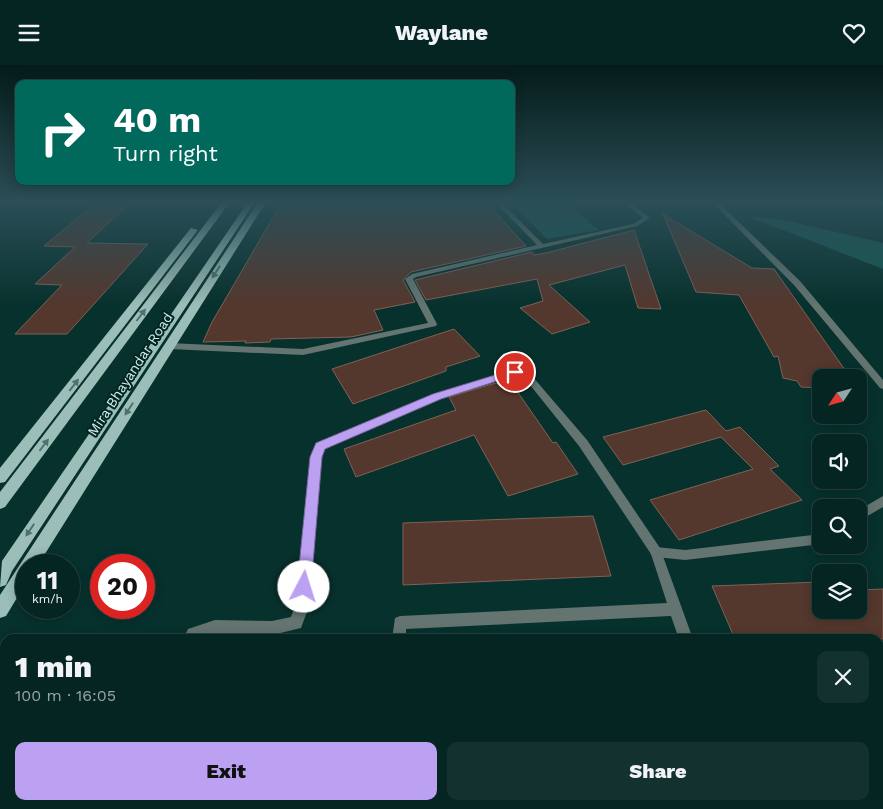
<!DOCTYPE html>
<html lang="en">
<head>
<meta charset="utf-8">
<style>
	:root { --surface:#052522; --page:#13312f; --text:#f1f3f6; --muted:#97a5a5; --line:#264240; --accent:#bca0f2 }
	body { margin:0; font-family:"Work Sans",sans-serif; background:var(--page); color:var(--text); height:100vh; display:flex; flex-direction:column; font-size:19px; white-space:nowrap }
	* { box-sizing:border-box; margin:0 }
	p { font-size:16px; color:var(--muted) }
	.icon { flex:none; width:28px; height:28px; fill:none; stroke:currentColor; stroke-width:2; stroke-linecap:round; stroke-linejoin:round }
	.map { position:relative; flex:1; overflow:hidden }
	.panel { position:absolute; left:0px; top:569px; width:884px; height:176px; display:flex; flex-direction:column; background:var(--surface); border-radius:15px 15px 0 0; box-shadow:0 2px 12px #0003,0 0 0 1px var(--line) }
	.panel>* { flex:none }
	.banner { position:absolute; left:15px; top:15px; width:500px; height:105px; border-radius:10px; box-shadow:0 2px 12px #0003,0 0 0 1px var(--line); background:#00695c; color:#fff; overflow:hidden }
	.needle { width:32px; rotate:234deg }
	.controls { position:absolute; left:812px; top:304px; display:grid; gap:10px }
	.controls a { display:grid; place-items:center; width:55px; height:55px; border-radius:10px; background:var(--surface); box-shadow:0 2px 12px #0003,0 0 0 1px var(--line); font-size:25px }
	.speed { position:absolute; left:15px; top:489px; display:flex; gap:10px; font-size:25px; font-weight:700; text-align:center }
	.speed>* { display:grid; place-content:center; width:65px; height:65px; border-radius:50%; background:var(--surface); box-shadow:0 2px 12px #0003,0 0 0 1px var(--line); line-height:1 }
	.speed small { font-size:12px; font-weight:400 }
	.speed .limit { border:8px solid #d22; background:#fff; color:#111 }
	.pin { position:absolute; display:grid; place-items:center; width:42px; height:42px; color:#fff; margin:-21px; border:2px solid #fff; border-radius:50%; box-shadow:0 1px 5px #0007 }
	.me { position:absolute; width:55px; margin:-28px; rotate:5deg; stroke-linejoin:round; filter:drop-shadow(0 0 4px #0008) }
	.turn { display:flex; align-items:center; gap:18px; height:105px; padding:0 15px; font-size:22px }
	.turn .icon { width:65px; height:65px; stroke-width:2.5 }
	.turn b { display:block; font-size:35px; line-height:42px }
	.round { display:grid; place-items:center; flex:none; width:52px; height:52px; border-radius:10px; background:var(--page) }
	.head { display:flex; align-items:center; justify-content:space-between; height:85px; padding:0 15px }
	h1 { font-size:30px; font-weight:800; line-height:38px }
	.primary-button { display:flex; gap:10px; margin-top:auto; padding:10px 15px }
	.primary-button a { flex:1; height:58px; border-radius:10px; background:var(--accent); color:#111; font-size:20px; font-weight:800; line-height:58px; text-align:center }
	.primary-button a+a { background:var(--page); color:var(--text) }
	header { display:flex; justify-content:space-between; align-items:center; height:65px; padding:0 15px; background:var(--surface); font-size:22px; font-weight:800 }
	.map>svg:first-child { display:block }
	.green { fill:#145952 }
	.building { fill:#54372d; stroke:#816156 }
	.lines { fill:none; stroke-linecap:round; stroke-linejoin:round }
	.lane { fill:#637471; fill-rule:evenodd }
	.street { fill:#637471; fill-rule:evenodd }
	.secondary { fill:#839e99; fill-rule:evenodd }
	.primary { fill:#9bbeb8; fill-rule:evenodd }
	.oneway { fill:#4e726e }
	.route { fill:#bca0f2; stroke:#7a689d }
	.labels { text-anchor:middle; dominant-baseline:central; stroke-width:4; stroke-linejoin:round; paint-order:stroke }
	.street-label { font-size:14px; fill:#d7ece9; stroke:#002723 }
</style>
</head>
<body>
<header><svg class="icon" aria-label="menu" viewBox="0 0 24 24"><path d="M4 6h16M4 12h16M4 18h16"/></svg>Waylane<svg class="icon" aria-label="heart" viewBox="0 0 24 24"><path d="M12 20l-8-8c-3-5 5-10 8-4 3-6 11-1 8 4z"/></svg></header>
<div class="map">
<svg width="883" height="744" viewBox="0 0 883 744">
	<rect width="100%" height="100%" fill="#07312d"/>
	<g class="green">
		<polygon points="510,137 564,137 599,165 547,174"/>
		<polygon points="747,151 788,156 883,178 883,204"/>
	</g>
	<g class="building">
		<polygon points="97,137 131,137 87,178 148,179 67,269 15,269 62,220 35,219 75,182 44,181"/>
		<polygon points="282,137 486,137 526,181 411,207 403,215 415,237 374,245 383,265 351,272 271,274 270,277 245,278 246,276 203,277 212,257"/>
		<polygon points="663,149 752,203 774,204 850,312 821,312 821,323 801,322 797,316 783,313 778,291 774,292 739,230 696,227"/>
		<polygon points="634,165 661,244 638,243 625,200 549,220 590,257 552,269 520,243 543,236 537,214 426,235 415,215 532,187 534,190 546,188"/>
		<polygon points="454,264 480,291 446,302 446,306 353,339 332,304"/>
		<polygon points="510,316 553,378 556,377 578,409 508,431 474,370 356,412 344,384 456,345 449,332 492,319"/>
		<polygon points="706,345 726,366 740,362 779,401 770,404 802,435 679,475 650,435 753,404 721,372 623,400 603,372"/>
		<polygon points="593,451 611,511 403,520 403,458"/>
		<polygon points="821,517 821,545 859,545 859,525 883,524 883,574 735,574 712,521"/>
	</g>
	<g class="lines">
		<g class="lane">
			<polygon points="495,137 501,137 543,179 633,159 643,153 622,137 629,137 650,153 637,161 416,212 413,214 437,259 436,261 303,290 169,284 165,281 169,278 303,284 428,258 405,214 412,209 537,180"/>
			<polygon points="437,328 440,329 442,331 440,333 324,383 321,392 309,541 301,563 272,570 215,569 199,574 183,574 188,564 215,555 272,556 291,552 295,541 311,392 316,378"/>
			<polygon points="883,431 883,442 859,456 859,445"/>
			<polygon points="821,469 821,479 685,495 656,492 652,491 650,487 652,483 656,482 685,485"/>
		</g>
		<g class="street">
			<polygon points="712,137 718,137 800,216 883,315 883,324 880,323 794,220"/>
			<polygon points="515,304 532,311 587,375 660,483 693,574 679,574 671,551 406,564 406,574 392,574 395,553 400,551 667,538 651,489 579,381 526,315 514,310 437,334 432,331 434,329"/>
			<polygon points="735,740 751,740 752,744 736,744"/>
		</g>
		<polygon class="secondary" points="877,137 883,137 883,139 878,138"/>
		<g class="primary">
			<polygon points="222,137 230,137 5,442 0,444 0,427"/>
			<polygon points="248,137 255,137 12,506 6,520 0,522 2,496"/>
			<polygon points="258,137 266,137 38,500 26,500 26,518 6,551 0,553 0,530"/>
			<polygon points="191,163 198,165 5,417 0,418 0,403"/>
		</g>
	</g>
	<defs><path id="oneway-solid" d="M-6-.8H1V-3.2L6.5 0L1 3.2V.8H-6Z" transform="scale(1.25)"/></defs>
	<g class="oneway">
		<use href="#oneway-solid" transform="translate(216 207) rotate(123)"/>
		<use href="#oneway-solid" transform="translate(141 250) rotate(-53)"/>
		<use href="#oneway-solid" transform="translate(74 320) rotate(-52)"/>
		<use href="#oneway-solid" transform="translate(129 344) rotate(123)"/>
		<use href="#oneway-solid" transform="translate(44 380) rotate(-53)"/>
		<use href="#oneway-solid" transform="translate(30 465) rotate(124)"/>
	</g>
	<linearGradient id="sky" x2="0" y2="1"><stop stop-color="#041b19"/><stop offset="0.57" stop-color="#2b4e57"/><stop offset="1" stop-color="#2b4e57" stop-opacity="0"/></linearGradient>
	<rect width="883" height="241" fill="url(#sky)"/>
	<polygon class="route" points="515,304 520,307 519,309 441,334 325,384 322,392 311,522 309,527 304,529 299,527 297,522 310,392 316,378 433,329"/>
	<g class="labels">
		<g class="street-label">
			<text transform="translate(130 309) rotate(-57)">Mira Bhayandar Road</text>
		</g>
	</g>
</svg>
<div class="controls">
<a><svg class="needle" viewBox="-14 -14 28 28"><path d="M0-13l5 13h-10z" fill="#e53935"/><path d="M0 13l5-13h-10z" fill="#97a5a5"/></svg></a>
<a><svg class="icon" aria-label="sound" viewBox="0 0 24 24"><path d="M4 9h4l5-4v14l-5-4H4zM17 9q2 3 0 6"/></svg></a>
<a><svg class="icon" aria-label="search" viewBox="0 0 24 24"><circle cx="10" cy="10" r="6"/><path d="M15 15l6 6"/></svg></a>
<a><svg class="icon" aria-label="layers" viewBox="0 0 24 24"><path d="M12 4l9 5-9 5-9-5zM3 14l9 5 9-5"/></svg></a>
</div>
<div class="speed"><div>11<small>km/h</small></div><div class="limit">20</div></div>
<div class="pin" style="left:515px;top:307px;background:#d93025"><svg class="icon" aria-label="arrive" viewBox="0 0 24 24"><path d="M6 21V4h12l-3 4 3 4H6"/></svg></div>
<svg class="me" style="left:304px;top:522px" viewBox="-20 -20 40 40"><circle r="19" fill="#fff"/><path d="M0-13L10 11 0 6-10 11z" fill="#bca0f2"/></svg>
<div class="banner">
<div class="turn"><svg class="icon" aria-label="right" viewBox="0 0 24 24"><path d="M7 20v-9h11M14 6l5 5-5 5"/></svg><div><b>40 m</b>Turn right</div></div>
</div>
<section class="panel">
<div class="head"><div><h1>1 min</h1><p>100 m · 16:05</p></div><a class="round"><svg class="icon" aria-label="close" viewBox="0 0 24 24"><path d="M6 6l12 12M18 6L6 18"/></svg></a></div>
<div class="primary-button"><a>Exit</a><a>Share</a></div>
</section>
</div>
</body>
</html>
